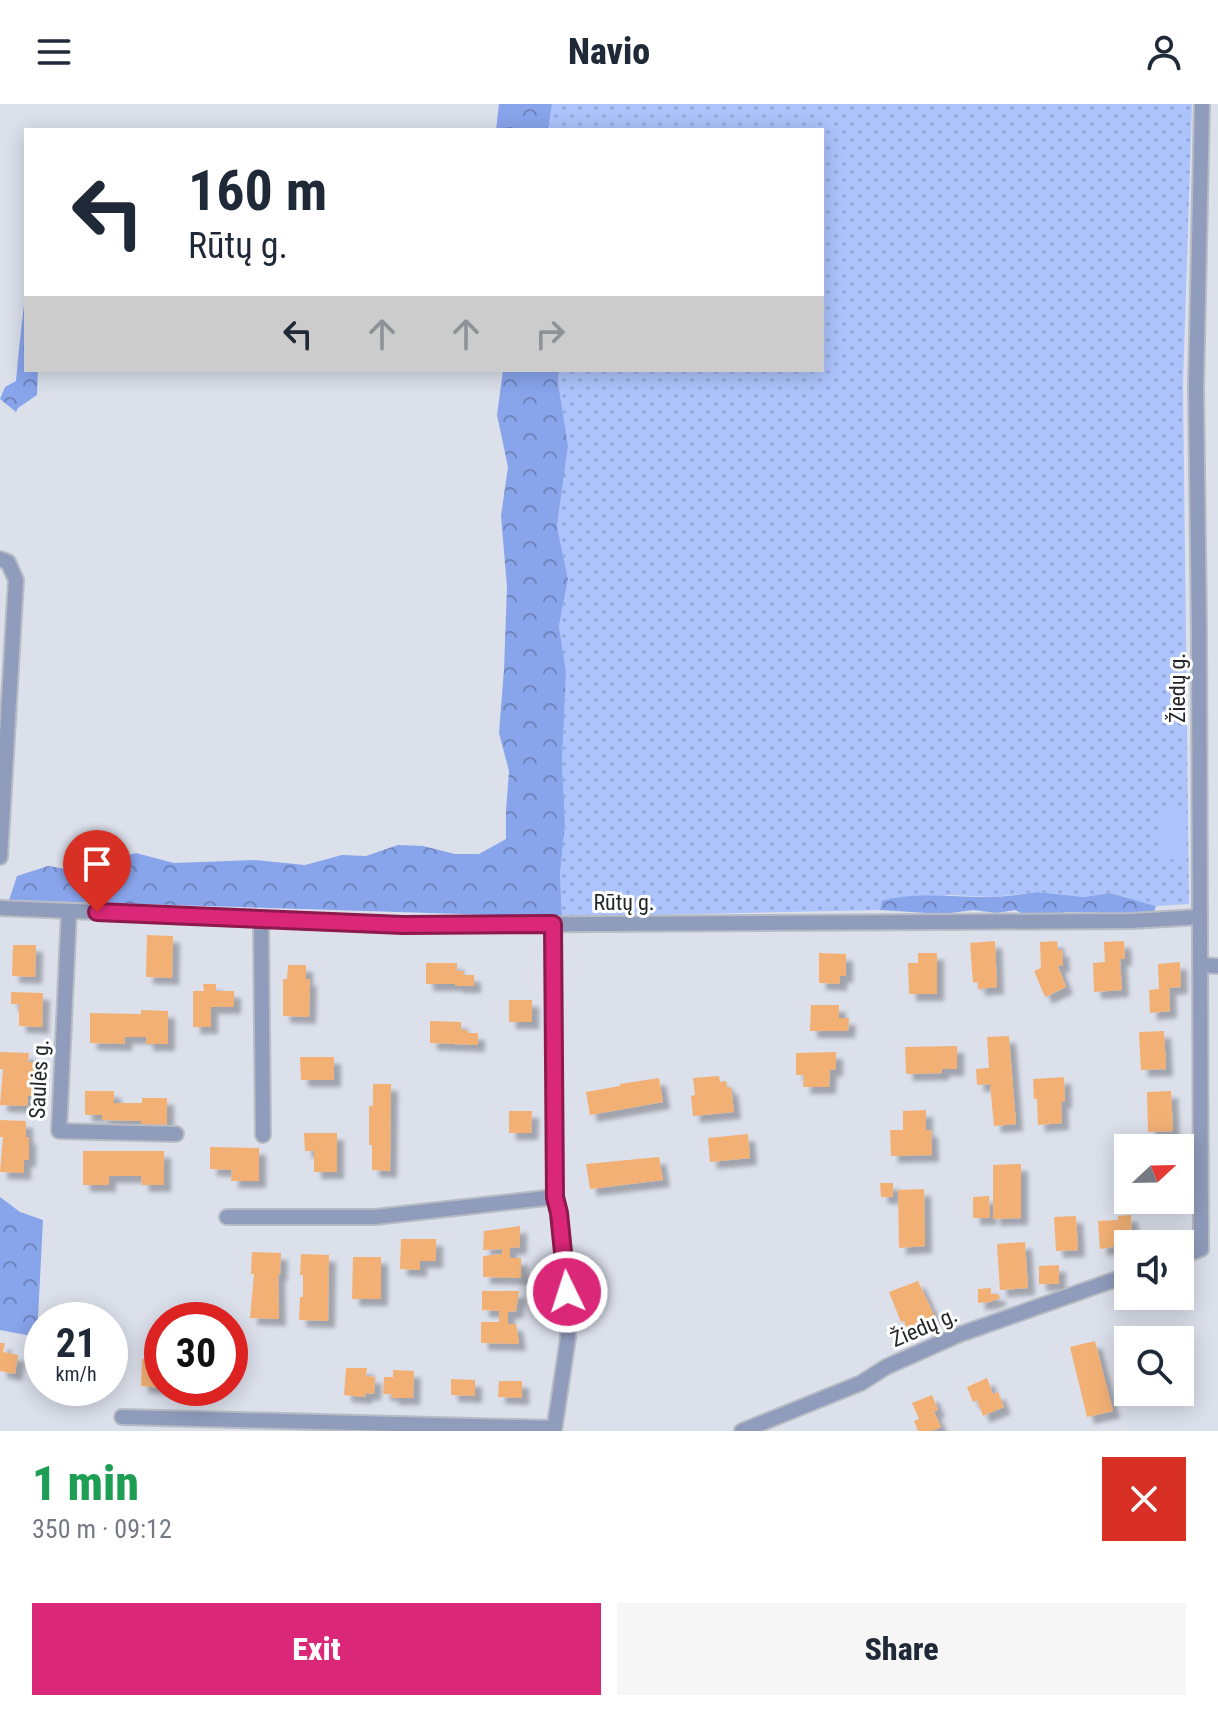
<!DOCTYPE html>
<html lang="en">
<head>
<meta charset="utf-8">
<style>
	:root { --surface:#fff; --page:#f6f6f7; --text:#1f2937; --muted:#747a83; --accent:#db2777 }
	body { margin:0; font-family:"Roboto Condensed",sans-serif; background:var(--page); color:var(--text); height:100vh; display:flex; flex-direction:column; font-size:30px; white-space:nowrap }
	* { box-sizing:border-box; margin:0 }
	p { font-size:26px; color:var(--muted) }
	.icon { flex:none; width:44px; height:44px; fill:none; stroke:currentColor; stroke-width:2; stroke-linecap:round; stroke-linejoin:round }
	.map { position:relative; height:1327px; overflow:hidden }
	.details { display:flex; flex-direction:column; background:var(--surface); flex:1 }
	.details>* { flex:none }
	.top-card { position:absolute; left:24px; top:24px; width:800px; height:244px; border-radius:0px; box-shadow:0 4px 20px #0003; background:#fff; color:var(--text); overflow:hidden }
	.needle { width:52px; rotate:68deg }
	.fabs { position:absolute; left:1114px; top:1030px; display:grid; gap:16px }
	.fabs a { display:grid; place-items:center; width:80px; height:80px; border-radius:0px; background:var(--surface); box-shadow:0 4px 20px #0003; font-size:40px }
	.speed { position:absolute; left:24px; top:1198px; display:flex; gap:16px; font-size:40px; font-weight:700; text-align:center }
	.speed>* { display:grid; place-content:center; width:104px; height:104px; border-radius:50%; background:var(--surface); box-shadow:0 4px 20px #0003; line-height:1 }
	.speed small { font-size:20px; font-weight:400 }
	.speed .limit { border:12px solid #d22; background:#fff; color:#111 }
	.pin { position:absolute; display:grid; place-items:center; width:68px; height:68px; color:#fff; margin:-82px -34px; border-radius:50% 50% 50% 0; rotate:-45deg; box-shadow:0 0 8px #0007 }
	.pin .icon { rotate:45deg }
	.me { position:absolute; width:88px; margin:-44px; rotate:356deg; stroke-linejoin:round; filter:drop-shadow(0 0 6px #0008) }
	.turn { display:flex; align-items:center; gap:28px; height:168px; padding:0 32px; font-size:36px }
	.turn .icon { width:104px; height:104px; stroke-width:2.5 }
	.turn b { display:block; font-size:56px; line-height:68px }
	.lanes { display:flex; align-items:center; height:76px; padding:0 32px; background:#0003; justify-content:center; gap:40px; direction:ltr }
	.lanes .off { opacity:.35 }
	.round { display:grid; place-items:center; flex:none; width:84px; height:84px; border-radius:0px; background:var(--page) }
	.overview { display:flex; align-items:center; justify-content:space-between; height:136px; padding:0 32px }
	h1 { font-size:48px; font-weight:800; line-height:60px; color:#1e9e55 }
	.cta { display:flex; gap:16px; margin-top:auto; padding:16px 32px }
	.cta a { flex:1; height:92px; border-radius:0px; background:var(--accent); color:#fff; font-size:32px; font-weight:800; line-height:92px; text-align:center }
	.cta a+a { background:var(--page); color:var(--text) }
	header { display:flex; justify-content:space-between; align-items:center; height:104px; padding:0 32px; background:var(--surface); font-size:36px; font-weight:800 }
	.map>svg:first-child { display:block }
	.grass { fill:url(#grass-dots) }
	.forest { fill:url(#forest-crowns) }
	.park { fill:#acc3fb }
	.building { fill:#f2b075; filter:url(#shadow) }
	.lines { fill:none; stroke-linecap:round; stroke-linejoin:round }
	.minor-casing { stroke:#b7bbc4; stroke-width:18 }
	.minor { stroke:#8f9cbb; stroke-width:14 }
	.route-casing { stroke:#8e194d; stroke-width:20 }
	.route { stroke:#db2777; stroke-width:14 }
	.labels { text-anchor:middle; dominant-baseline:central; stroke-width:6; stroke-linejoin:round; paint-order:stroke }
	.street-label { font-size:22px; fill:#242629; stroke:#fff }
</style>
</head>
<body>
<header><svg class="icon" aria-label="menu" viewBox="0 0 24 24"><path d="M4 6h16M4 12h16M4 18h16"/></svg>Navio<svg class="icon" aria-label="person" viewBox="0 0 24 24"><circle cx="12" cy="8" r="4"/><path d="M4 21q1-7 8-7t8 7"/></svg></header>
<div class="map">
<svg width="1218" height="1327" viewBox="0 0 1218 1327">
	<defs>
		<pattern id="grass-dots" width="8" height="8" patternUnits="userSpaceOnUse" patternTransform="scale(2)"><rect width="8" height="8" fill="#acc3fb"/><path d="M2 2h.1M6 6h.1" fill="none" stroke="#94a7d7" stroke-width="1.8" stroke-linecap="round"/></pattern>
		<pattern id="forest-crowns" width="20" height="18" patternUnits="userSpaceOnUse" patternTransform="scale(2)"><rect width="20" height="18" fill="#88a4eb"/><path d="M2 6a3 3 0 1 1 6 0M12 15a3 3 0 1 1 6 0" fill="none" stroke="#6f85be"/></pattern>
		<filter id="shadow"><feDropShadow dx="7" dy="7" stdDeviation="2" flood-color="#0004"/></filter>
	</defs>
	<rect width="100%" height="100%" fill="#dce0eb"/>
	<polygon class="grass" points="552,0 1192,0 1183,280 1189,800 1156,802 1110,789 1084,793 1037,788 993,793 952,791 883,797 880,806 562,813 560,771 565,720 562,659 566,568 559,522 568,475 557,422 568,342 558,278 559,266 822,266 822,26 548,26"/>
	<g class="forest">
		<polygon points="499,0 552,0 548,26 496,26"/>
		<path d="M26,157V266H38L37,291L18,304L16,308L0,295L5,283L16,277C18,252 21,226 24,201C25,186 24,172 26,157Z"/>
		<polygon points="503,266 559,266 558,278 568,342 557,422 568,475 559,522 566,568 562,659 565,720 560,771 562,813 9,796 17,772 48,762 73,766 136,749 174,759 255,756 305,761 342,751 366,752 398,741 423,742 455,750 479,750 506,735 506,707 509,667 499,629 504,565 507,483 501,412 508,363 497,311"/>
		<path d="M1037,788L1084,793L1110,789L1156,802L1153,812L1141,809L1125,812L1110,809L1066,808L1047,813L1023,810L1015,806L997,809L973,806L943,810L880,806L882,797C918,787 956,794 992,793C1007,793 1022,790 1037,788Z"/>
		<polygon points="0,1093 20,1108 43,1116 37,1233 0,1226"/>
	</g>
	<polygon class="park" points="1183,705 1184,755 1160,756 1158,706"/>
	<g class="building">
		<polygon points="147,831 173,832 172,874 146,873"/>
		<polygon points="995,837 997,883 978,885 978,878 973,879 970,839"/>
		<polygon points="1057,837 1058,846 1062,846 1063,861 1058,862 1066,883 1045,893 1034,867 1041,864 1040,838"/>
		<polygon points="1124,837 1125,855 1120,855 1122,886 1094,888 1093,859 1105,858 1104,838"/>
		<polygon points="13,841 36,841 35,873 12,872"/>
		<polygon points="819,849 846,850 846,872 840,872 840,880 819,879"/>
		<polygon points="918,849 937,849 937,890 909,890 908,859 918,859"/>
		<polygon points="1180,858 1181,883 1169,884 1170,907 1150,909 1149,886 1159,885 1158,860"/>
		<polygon points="426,859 457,859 457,867 464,867 464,871 474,871 474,882 456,882 455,880 426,880"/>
		<polygon points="288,861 306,861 306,875 310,875 309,913 283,912 283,875 287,875"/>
		<polygon points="203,880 216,880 216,887 234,887 234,903 211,903 211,923 193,923 193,887 204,887"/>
		<polygon points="11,888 43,889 42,923 19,922 19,900 11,900"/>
		<rect x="509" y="896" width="23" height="22"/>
		<polygon points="811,901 839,901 839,914 849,914 848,927 810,927"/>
		<polygon points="141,906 168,907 168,940 146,940 146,933 125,933 125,940 90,939 90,909 141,910"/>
		<polygon points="430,917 461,918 461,926 467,926 468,929 478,929 478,941 430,939"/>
		<polygon points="1164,927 1166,965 1141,966 1139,928"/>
		<polygon points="1009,932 1016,1020 994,1022 990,980 977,981 976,965 989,964 987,933"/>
		<polygon points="957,942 957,965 942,965 942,969 906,970 905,943"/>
		<polygon points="0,948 29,949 28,958 34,958 33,992 28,992 27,1002 0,1001 3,965 0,965"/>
		<polygon points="836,948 836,965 830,966 829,983 803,983 804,971 796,971 796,949"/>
		<polygon points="300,953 334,953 334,976 301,976"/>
		<polygon points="719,972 720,978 726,977 727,984 731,983 734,1008 693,1012 691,992 695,991 693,974"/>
		<polygon points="1064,973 1065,997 1061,998 1062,1019 1038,1021 1037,995 1034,995 1033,975"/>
		<polygon points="659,974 663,998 590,1011 586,988 620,982 620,980"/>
		<polygon points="373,980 391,980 390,1067 372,1066 372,1041 369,1041 369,1002 373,1002"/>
		<polygon points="85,987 114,987 114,999 142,999 142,994 167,994 167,1022 141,1022 141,1017 102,1016 102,1011 85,1011"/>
		<polygon points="1171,987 1173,1027 1148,1028 1147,988"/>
		<polygon points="926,1006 926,1026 931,1026 932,1051 891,1052 890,1026 903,1026 903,1007"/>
		<polygon points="509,1007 532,1007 531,1029 509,1029"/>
		<polygon points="0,1016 26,1017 26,1033 29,1033 29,1056 24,1056 24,1069 0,1068 3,1033 0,1033"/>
		<polygon points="304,1029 337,1029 337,1068 314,1068 314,1047 305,1047"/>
		<polygon points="748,1030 750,1054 710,1058 708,1034"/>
		<polygon points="210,1043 259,1044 259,1077 231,1077 232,1066 210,1065"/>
		<polygon points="83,1047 164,1047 164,1081 142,1081 141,1072 109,1072 109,1081 83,1081"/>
		<polygon points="659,1053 663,1076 590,1085 586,1060"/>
		<polygon points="1021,1060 1021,1114 993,1115 993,1061"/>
		<polygon points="880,1079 893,1079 893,1093 881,1093"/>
		<polygon points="924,1085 925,1142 899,1144 898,1086"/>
		<polygon points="989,1092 990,1114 973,1114 973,1093"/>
		<polygon points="1131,1111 1132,1140 1100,1145 1098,1117 1118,1116 1118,1112"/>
		<polygon points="1076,1112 1078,1146 1056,1147 1054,1113"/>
		<polygon points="520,1122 520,1143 510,1144 510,1154 521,1154 521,1174 483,1173 483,1152 502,1150 502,1145 483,1146 484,1127"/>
		<polygon points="401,1135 436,1135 436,1157 420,1157 420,1166 400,1165"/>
		<polygon points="1025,1138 1028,1184 1000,1186 997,1140"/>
		<polygon points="252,1148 281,1149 280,1171 278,1170 279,1215 250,1214 254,1170 251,1170"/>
		<polygon points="301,1150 329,1151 328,1217 299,1216 300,1193 303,1193 303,1171 300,1171"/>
		<polygon points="353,1153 381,1153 381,1195 352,1195"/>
		<polygon points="1059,1161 1059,1180 1039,1180 1039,1162"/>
		<polygon points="918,1177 935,1213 907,1224 904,1217 901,1218 889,1188"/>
		<polygon points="991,1184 991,1190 998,1190 1000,1194 990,1198 978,1199 978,1185"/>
		<polygon points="482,1187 519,1187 516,1207 508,1208 508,1220 516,1220 519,1240 481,1239 481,1218 499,1218 499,1207 482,1206"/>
		<polygon points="1095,1237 1113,1307 1087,1313 1070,1243"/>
		<polygon points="0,1239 5,1239 3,1248 18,1251 15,1270 0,1267"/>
		<polygon points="142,1255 162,1256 162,1284 141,1282"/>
		<polygon points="346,1264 367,1264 366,1272 375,1273 374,1290 366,1289 365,1293 344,1291"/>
		<polygon points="393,1266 414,1267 413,1294 391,1294 392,1290 383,1290 384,1273 393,1273"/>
		<polygon points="987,1274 993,1290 998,1288 1004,1303 983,1312 977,1296 973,1298 967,1283"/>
		<polygon points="451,1275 475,1276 475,1292 451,1291"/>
		<polygon points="499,1277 522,1277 522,1294 498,1293"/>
		<polygon points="932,1291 938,1306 934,1308 941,1323 932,1327 918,1327 914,1317 919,1315 912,1299"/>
	</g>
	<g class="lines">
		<g class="minor-casing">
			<g id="minor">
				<polyline points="0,455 8,458 16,476 0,753"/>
				<polyline points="0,804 403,821 1131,817 1200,813"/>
				<polyline points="69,807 59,1027 176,1030"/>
				<polyline points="261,815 263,1031"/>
				<polyline points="553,820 555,1093 559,1109 566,1166 568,1234 554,1327"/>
				<polyline points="1200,861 1218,862"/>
				<polyline points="227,1113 375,1113 555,1093"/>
				<polyline points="1180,1153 1201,1145 1199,527 1196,283 1202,0"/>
				<polyline points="122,1313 553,1324"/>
				<polyline points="742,1327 861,1279 886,1263 958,1231 1128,1171"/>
			</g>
		</g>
		<use href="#minor" class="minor"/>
	</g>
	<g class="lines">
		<g class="route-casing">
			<polyline id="route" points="97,808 403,821 553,820 555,1093 559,1109 567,1188"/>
		</g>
		<use href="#route" class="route"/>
	</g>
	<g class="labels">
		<g class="street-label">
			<text transform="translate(1177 584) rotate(-90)">Žiedų g.</text>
			<text x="624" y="798">Rūtų g.</text>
			<text transform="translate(39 975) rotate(-87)">Saulės g.</text>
			<text transform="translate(924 1223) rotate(-23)">Žiedų g.</text>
		</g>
	</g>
</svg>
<div class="fabs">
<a><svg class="needle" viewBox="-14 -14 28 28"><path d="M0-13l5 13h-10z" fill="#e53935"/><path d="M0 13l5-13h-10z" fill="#747a83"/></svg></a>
<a><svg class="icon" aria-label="sound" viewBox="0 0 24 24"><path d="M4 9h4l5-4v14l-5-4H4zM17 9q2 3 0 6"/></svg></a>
<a><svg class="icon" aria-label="search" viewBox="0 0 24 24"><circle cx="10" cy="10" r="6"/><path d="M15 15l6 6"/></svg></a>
</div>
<div class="speed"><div>21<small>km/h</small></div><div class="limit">30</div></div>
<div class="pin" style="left:97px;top:808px;background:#d93025"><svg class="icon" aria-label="arrive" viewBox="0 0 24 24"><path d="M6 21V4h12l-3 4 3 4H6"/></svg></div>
<svg class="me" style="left:567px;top:1188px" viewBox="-20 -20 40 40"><circle r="17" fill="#db2777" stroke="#fff" stroke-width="3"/><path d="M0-11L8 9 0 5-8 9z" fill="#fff"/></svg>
<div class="top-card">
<div class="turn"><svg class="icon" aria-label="left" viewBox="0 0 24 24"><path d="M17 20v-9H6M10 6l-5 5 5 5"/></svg><div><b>160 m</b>Rūtų g.</div></div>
<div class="lanes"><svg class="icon" aria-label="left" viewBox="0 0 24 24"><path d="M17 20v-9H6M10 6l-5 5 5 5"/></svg><svg class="icon off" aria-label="ahead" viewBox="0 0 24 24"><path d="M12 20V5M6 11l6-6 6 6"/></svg><svg class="icon off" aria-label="ahead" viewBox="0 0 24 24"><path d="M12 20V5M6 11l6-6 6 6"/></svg><svg class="icon off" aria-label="right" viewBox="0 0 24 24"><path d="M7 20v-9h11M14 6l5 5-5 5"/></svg></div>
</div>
</div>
<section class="details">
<div class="overview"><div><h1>1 min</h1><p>350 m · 09:12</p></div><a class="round" style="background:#d93025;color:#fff"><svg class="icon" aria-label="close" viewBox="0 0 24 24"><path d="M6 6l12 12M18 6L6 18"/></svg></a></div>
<div class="cta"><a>Exit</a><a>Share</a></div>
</section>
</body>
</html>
